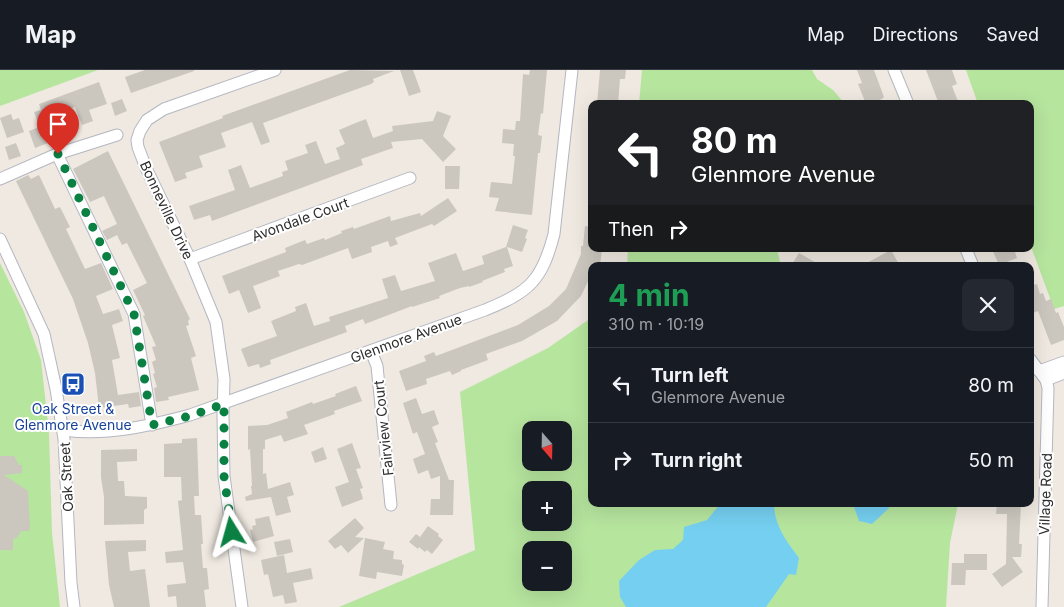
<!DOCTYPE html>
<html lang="en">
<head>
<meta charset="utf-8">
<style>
	:root { --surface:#171b24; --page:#242831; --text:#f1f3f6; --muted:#9ea1a6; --line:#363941 }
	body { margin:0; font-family:Inter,sans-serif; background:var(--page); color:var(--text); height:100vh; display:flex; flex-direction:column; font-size:19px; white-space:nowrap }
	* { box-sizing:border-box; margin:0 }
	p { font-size:16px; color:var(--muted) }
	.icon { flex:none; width:28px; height:28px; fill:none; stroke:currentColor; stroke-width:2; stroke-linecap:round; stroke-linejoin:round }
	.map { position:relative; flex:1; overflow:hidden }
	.panel { position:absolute; left:588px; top:192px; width:446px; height:245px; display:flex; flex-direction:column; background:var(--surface); border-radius:10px; box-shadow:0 5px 20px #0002 }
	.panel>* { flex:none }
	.hud { position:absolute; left:588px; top:30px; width:446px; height:152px; border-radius:10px; box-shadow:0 5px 20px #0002; background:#202124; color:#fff; overflow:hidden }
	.needle { width:32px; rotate:160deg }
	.buttons { position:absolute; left:522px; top:351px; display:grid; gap:10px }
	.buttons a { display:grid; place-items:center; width:50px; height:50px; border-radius:10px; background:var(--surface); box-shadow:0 5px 20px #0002; font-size:25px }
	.pin { position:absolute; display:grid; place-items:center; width:42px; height:42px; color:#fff; margin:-51px -21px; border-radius:50% 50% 50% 0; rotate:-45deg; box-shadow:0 0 5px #0007 }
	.pin .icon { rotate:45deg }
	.me { position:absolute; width:55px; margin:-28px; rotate:352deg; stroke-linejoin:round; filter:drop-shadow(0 0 4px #0008) }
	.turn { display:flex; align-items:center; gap:18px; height:105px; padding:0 20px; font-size:22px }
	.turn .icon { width:65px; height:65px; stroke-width:2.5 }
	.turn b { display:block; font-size:35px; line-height:42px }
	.then { display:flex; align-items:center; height:48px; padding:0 20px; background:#0003; gap:10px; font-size:19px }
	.round { display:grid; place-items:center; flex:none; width:52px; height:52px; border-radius:10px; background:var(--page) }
	.summary { display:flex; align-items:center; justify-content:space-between; height:85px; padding:0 20px }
	h1 { font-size:30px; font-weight:700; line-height:38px; color:#1e9e55 }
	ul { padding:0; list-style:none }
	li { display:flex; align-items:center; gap:15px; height:75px; padding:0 20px; border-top:1px solid var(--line) }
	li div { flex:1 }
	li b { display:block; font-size:19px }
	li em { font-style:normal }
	header { display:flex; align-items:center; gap:30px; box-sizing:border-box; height:70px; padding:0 25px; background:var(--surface); border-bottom:1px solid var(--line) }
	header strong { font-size:24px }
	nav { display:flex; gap:28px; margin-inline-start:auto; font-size:18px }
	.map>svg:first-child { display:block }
	.green { fill:#b6e59e; fill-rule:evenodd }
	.water { fill:#75cff0 }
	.building { fill:#cbc7bf }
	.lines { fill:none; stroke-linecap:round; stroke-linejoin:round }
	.minor-casing { stroke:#b4b7c1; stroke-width:13 }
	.minor { stroke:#fff; stroke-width:11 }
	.route { stroke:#0b8043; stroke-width:9; stroke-dasharray:0 16.2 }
	.labels { text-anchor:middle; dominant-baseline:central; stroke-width:4; stroke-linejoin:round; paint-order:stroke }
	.street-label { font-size:14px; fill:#2e2e2e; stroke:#fff }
	.transit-label { font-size:14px; fill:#164399; stroke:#fff }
</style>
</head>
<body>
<header>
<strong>Map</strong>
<nav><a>Map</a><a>Directions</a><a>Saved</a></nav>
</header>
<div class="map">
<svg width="1064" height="537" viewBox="0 0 1064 537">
	<rect width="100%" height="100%" fill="#efe9e1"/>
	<g class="green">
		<polygon points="0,0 98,0 0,36"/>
		<polygon points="642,0 812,0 817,9 833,20 845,34 639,34"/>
		<polygon points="966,0 1064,0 1064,236 1054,239 1030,174 1030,34 978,34"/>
		<polygon points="628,179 777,179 781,196 627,196"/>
		<polygon points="0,193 24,242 41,290 49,363 52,463 60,537 0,537"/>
		<path d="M591,248V434H958L950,473L946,537H339L475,480L460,322L548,278ZM531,360H564V392H531ZM531,420H564V452H531ZM531,480H564V512H531Z"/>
	</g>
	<g class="water">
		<path d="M720,434H774C774,455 787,472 799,488L796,505L789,504L766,537H626L620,527L619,511L639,490L655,480L673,479L683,470L684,457L707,450Z"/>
		<polygon points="853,434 890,434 889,438 872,454 859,451"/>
	</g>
	<g class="building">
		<polygon points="145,0 194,0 194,1 131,23 125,7"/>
		<polygon points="350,0 394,1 373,9 374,12 371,14 263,53 270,72 261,75 252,52 221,63 226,77 199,86 203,97 185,103 187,108 175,112 159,72 223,48 222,46"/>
		<polygon points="400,0 413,0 421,22 409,26"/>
		<polygon points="530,0 547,0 543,44 541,43 538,65 542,66 540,83 538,83 532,145 495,141 499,128 489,127 491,112 512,114 515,86 513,86 514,74 502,73 503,59 515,60 516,51 520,51 523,4 529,5"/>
		<polygon points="600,0 626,0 625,9 620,9 618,34 597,34"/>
		<polygon points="857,0 874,0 884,27 882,29 866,34 858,14 862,13"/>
		<polygon points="926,0 952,0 957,14 952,16 959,34 939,34"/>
		<polygon points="99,12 107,34 89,40 93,51 82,55 75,37 54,44 56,49 39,55 34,42 41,40 39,34"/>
		<polygon points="122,29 127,41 115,46 111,33"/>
		<polygon points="437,41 451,46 443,66 456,79 443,92 422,69 391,72 393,78 361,89 363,95 212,151 210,145 194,150 189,136 235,120 228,100 241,95 250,118 283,106 282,102 288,100 285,91 308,83 305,75 316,71 325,94 340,89 336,78 345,74 339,60 353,54 366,49 373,68 393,61 392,56 433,51"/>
		<polygon points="11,44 13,50 19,48 24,62 7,68 0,48"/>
		<polygon points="42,56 48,73 35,78 29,61"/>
		<polygon points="16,73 21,86 9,90 5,77"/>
		<polygon points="108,81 190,249 188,251 189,255 186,256 196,286 191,288 199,320 168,327 169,330 156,332 154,318 157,317 153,304 155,303 152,292 156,290 152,277 156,276 143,246 145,245 133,220 147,213 127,173 122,175 117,165 107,170 102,161 117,154 104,126 90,132 73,99"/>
		<polygon points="445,96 460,96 459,119 445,119"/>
		<polygon points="28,105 31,109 39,105 55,139 60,137 70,157 66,159 85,199 101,193 113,219 96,226 103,244 119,239 123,251 112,255 120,288 112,290 118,325 139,322 141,336 129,338 128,334 99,338 95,303 88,273 73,229 16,111"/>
		<polygon points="448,128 457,141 434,156 432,154 395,168 398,174 390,177 388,171 371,177 372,182 352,189 348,178 302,195 299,194 278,201 280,206 253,216 261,238 248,243 239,220 229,224 222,206 286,182 285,178 305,170 307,174 324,168 325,170 342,163 341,161 353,157 354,159 390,146 391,151 420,143 421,146"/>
		<polygon points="513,155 528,160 525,168 527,169 522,182 507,177 513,196 504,199 505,202 482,211 483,212 469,217 469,216 460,218 439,226 440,228 412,237 412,236 365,254 363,249 345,256 347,262 270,290 271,294 260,298 259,294 248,297 241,279 277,266 271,251 296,241 295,237 306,233 314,256 330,251 329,247 388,228 382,209 395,205 401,221 435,211 428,193 456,183 463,201 484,194 482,186 506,177"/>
		<polygon points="585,156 591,157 591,179 602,179 600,196 591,196 591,205 581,226 557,251 522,271 486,284 488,290 461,300 461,301 452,305 450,301 426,309 427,314 406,321 399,301 426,291 424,286 434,282 436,286 518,255 549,236 566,219 581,184 581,176 583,176"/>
		<polygon points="992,179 1014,179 1017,188 999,195"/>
		<polygon points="891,180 900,196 861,196"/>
		<polygon points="799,183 822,196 791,196"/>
		<polygon points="1037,214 1040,224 1043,223 1046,231 1051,229 1056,243 1058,242 1064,257 1064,270 1051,275 1038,241 1030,244 1030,216"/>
		<polygon points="356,316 362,331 334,341 335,344 304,355 308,364 284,372 281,365 265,370 265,379 263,379 263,404 266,403 268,419 290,412 294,425 287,427 291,442 276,446 271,427 246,431 245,427 252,424 251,416 252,416 250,379 248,380 248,356 267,355 288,348 286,342 312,332 313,334 336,326 335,324"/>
		<polygon points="416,328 422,344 434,340 439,354 432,357 438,372 435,373 449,410 454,410 453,445 430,445 431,429 440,429 440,406 431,409 428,400 418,404 413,389 425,384 417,362 413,364 403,333"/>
		<polygon points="197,368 199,426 194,426 195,445 201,445 203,474 201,474 203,498 207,498 209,519 204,520 206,537 177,537 176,526 168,527 167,515 186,513 183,492 166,493 165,482 183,480 178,431 182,430 181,407 164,407 164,374 182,373 182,369"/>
		<polygon points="352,373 361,398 356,399 363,418 360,419 363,429 342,437 335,417 349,412 337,379"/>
		<polygon points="323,377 327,389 315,393 311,382"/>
		<polygon points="137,379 137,391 117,392 118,411 124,411 125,426 147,427 147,438 144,440 144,454 104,455 104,427 101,407 101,380"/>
		<polygon points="0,386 14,386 19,395 22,395 22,403 4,405 28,421 30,457 29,461 21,461 17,468 13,469 13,480 0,480"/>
		<polygon points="997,434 1021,434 1019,474 1022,474 1021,487 1012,487 1023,502 1002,517 992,504 1006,494 1007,444 996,444"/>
		<polygon points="269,446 274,466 253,472 250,460 253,459 252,456 256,455 255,449"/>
		<polygon points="355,448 364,458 355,467 364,468 348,483 341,475 335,479 328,471"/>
		<polygon points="428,456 439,464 438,466 443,470 432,484 427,480 425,482 419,477 418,479 409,472 416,464 420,467"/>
		<polygon points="365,468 385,472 383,479 394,481 393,489 402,490 402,494 404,495 402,506 377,502 376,509 359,506"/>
		<polygon points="290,469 293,482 277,486 274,472"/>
		<polygon points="146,470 146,481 128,482 130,501 145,499 150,537 114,537 109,515 105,471"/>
		<polygon points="964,484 987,484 987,500 966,500 965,515 951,515 952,493 964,493"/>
		<polygon points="284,485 287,503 311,498 313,509 293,513 297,532 285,534 283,525 273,527 268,504 264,505 261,490"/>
	</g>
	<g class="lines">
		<g class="minor-casing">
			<g id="minor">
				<polyline points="894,0 908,34"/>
				<polyline points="57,84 134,244 152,355"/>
				<polyline points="0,109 57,84 117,65"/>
				<polyline points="0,169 44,264 56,319 64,369 71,513 74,537"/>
				<polyline points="966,179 973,196"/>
				<polyline points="190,189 410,108"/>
				<polyline points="371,281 377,296 391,435"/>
				<polyline points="1030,289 1046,310 1048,318 1042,537"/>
				<polyline points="1039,301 1064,292"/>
				<polyline points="1046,310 1064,303"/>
				<path d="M64,360C106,366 149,356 190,345L485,240C529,222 542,211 554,164L572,0"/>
				<polyline points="242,537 224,406 223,344 224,309 216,252 190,189 146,98 138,77 137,70 140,61 147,50 164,39 275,0"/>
			</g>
		</g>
		<use href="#minor" class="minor"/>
	</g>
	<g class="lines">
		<polyline class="route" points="58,84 134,244 152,355 190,346 224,334 224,406 232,462"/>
	</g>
	<defs>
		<g id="bus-square" transform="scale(1.25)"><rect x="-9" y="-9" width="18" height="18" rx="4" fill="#1a4fb4" stroke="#fff"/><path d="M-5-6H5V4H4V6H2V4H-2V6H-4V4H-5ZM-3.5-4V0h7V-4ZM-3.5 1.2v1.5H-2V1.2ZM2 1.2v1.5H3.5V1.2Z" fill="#fff"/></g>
	</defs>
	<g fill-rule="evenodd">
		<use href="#bus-square" x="73" y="314"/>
	</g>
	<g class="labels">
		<g class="street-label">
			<text transform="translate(167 140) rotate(65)">Bonneville Drive</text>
			<text transform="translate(300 149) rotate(-20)">Avondale Court</text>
			<text transform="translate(406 268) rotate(-20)">Glenmore Avenue</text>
			<text transform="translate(383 358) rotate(-96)">Fairview Court</text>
			<text transform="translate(66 407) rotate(-93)">Oak Street</text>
			<text transform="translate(1045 424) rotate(-88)">Village Road</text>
		</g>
		<g class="transit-label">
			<text x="73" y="338">Oak Street &amp;<tspan x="73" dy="16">Glenmore Avenue</tspan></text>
		</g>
	</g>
</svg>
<div class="buttons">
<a><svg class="needle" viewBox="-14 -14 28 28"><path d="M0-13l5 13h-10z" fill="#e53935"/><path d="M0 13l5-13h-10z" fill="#9ea1a6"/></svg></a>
<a>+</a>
<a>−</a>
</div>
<div class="pin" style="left:58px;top:84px;background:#d93025"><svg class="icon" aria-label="arrive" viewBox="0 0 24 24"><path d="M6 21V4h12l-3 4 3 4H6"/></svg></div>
<svg class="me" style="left:232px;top:462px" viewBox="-20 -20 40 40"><path d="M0-17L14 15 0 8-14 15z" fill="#0b8043" stroke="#fff" stroke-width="4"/></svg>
<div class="hud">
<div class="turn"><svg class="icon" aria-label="left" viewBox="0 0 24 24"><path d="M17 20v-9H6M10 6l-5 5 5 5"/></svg><div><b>80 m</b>Glenmore Avenue</div></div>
<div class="then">Then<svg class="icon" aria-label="right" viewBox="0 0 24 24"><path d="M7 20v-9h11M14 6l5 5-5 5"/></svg></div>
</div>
<section class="panel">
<div class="summary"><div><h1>4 min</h1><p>310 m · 10:19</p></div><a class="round"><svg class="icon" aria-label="close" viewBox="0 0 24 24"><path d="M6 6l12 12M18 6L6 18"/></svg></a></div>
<ul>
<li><svg class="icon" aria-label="left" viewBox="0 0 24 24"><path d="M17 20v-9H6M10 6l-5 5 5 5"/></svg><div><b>Turn left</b><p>Glenmore Avenue</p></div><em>80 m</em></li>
<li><svg class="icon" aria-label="right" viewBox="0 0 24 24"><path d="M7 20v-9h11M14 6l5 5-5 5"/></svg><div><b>Turn right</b></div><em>50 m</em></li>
</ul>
</section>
</div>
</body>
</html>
